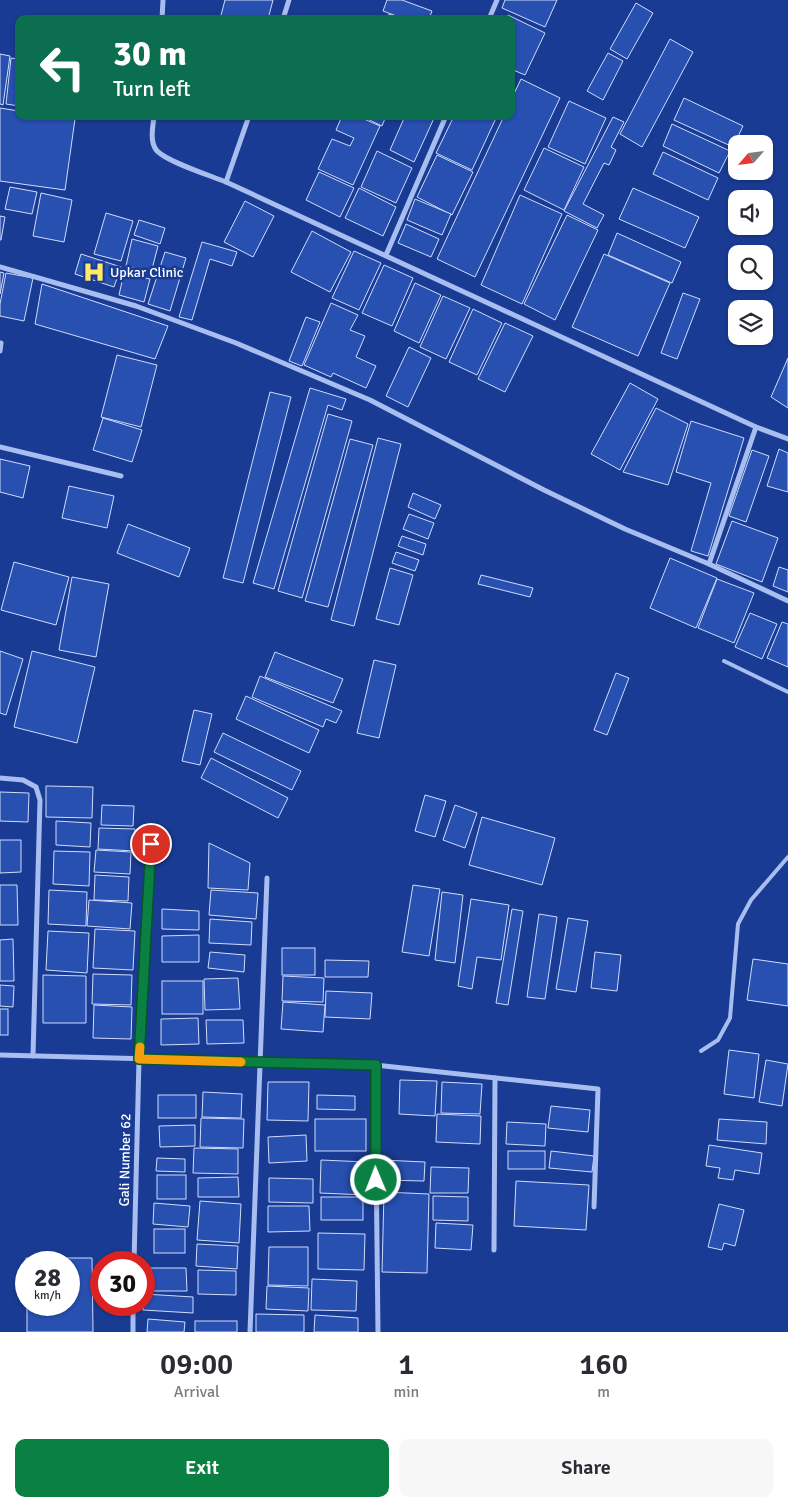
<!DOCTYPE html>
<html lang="en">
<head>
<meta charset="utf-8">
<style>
	:root { --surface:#fff; --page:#f7f7f7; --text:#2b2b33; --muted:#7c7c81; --accent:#0b8043 }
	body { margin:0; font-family:Signika,sans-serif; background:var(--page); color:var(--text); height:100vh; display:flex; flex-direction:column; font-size:19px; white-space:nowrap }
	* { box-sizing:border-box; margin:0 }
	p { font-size:16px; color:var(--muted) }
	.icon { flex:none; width:28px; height:28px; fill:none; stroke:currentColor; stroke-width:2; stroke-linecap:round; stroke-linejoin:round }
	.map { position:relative; height:1332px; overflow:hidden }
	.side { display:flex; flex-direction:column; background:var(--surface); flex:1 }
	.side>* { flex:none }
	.banner { position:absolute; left:15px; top:15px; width:500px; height:105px; border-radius:10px; box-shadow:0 1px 4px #0004; background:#0b6e4f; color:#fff; overflow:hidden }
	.needle { width:32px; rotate:242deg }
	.tools { position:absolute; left:728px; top:135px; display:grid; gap:10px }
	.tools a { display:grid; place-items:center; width:45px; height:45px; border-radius:10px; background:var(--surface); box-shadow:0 1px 4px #0004; font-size:25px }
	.speed { position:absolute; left:15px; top:1251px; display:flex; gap:10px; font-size:25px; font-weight:700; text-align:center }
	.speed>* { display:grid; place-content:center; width:65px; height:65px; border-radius:50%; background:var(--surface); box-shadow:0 1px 4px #0004; line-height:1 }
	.speed small { font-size:12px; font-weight:400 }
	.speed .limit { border:8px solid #d22; background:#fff; color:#111 }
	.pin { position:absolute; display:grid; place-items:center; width:42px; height:42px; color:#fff; margin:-21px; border:2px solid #fff; border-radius:50%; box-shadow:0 1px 5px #0007 }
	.me { position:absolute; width:55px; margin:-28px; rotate:359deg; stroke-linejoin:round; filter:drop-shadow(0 0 4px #0008) }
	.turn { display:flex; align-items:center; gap:18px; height:105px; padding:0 15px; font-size:22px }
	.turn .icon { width:65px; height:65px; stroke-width:2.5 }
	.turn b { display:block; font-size:35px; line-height:42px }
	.eta { display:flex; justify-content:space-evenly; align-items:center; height:85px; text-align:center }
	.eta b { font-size:30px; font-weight:600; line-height:35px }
	.cta { display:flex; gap:10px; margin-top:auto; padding:10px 15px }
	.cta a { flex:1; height:58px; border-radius:10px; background:var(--accent); color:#fff; font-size:20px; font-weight:600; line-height:58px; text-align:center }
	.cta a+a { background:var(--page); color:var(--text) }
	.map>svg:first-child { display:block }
	.building { fill:#2750b1; stroke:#cfdcfb }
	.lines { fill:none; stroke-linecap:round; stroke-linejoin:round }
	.service { stroke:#a8bef0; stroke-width:4 }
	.minor { stroke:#a8bef0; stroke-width:5 }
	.route-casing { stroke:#07532c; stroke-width:12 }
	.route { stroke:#0b8043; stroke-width:9 }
	.slow { stroke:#f59e0b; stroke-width:9 }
	.labels { text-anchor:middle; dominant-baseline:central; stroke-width:5; stroke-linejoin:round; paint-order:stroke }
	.poi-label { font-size:14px; fill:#fff; stroke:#193b93; text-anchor:start }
	.street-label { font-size:14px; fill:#fff; stroke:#193b93 }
</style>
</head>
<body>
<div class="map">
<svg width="788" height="1332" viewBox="0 0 788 1332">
	<rect width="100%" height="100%" fill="#193b93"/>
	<g class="building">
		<polygon points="225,0 273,0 268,19 220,19"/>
		<polygon points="387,0 402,0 432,11 429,19 405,19 383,11"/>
		<polygon points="505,0 557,0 545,27 502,8"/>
		<polygon points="636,3 653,13 627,59 610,49"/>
		<polygon points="389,14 403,19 387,19"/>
		<polygon points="508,15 545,33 525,75 511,69 511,19 506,19"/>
		<polygon points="670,39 693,52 642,147 620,134"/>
		<polygon points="608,53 623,61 603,100 587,91"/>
		<polygon points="0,54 10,56 3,105 0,104"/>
		<polygon points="11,58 19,59 19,106 6,104"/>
		<polygon points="521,79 560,98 475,277 437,259 504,116 511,116 511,100"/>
		<polygon points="684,98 743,126 733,147 674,120"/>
		<polygon points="569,101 606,118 585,164 548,147"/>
		<polygon points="0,108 19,111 19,116 58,116 75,119 65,190 0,181"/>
		<polygon points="342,116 357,116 380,126 353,185 318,169 332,139 350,146 354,138 336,130"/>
		<polygon points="361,116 386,116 382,126"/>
		<polygon points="405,116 435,116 414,162 390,150"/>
		<polygon points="454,116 497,116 472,170 436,153"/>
		<polygon points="613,117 624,122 611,147 616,150 609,165 604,163 583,204 604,215 597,228 564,211"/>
		<polygon points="672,124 730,151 719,173 663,146"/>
		<polygon points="544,148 584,167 564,210 524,190"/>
		<polygon points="377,151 412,168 396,203 361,187"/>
		<polygon points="663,152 718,178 708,200 653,174"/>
		<polygon points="437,155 473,172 452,215 417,197"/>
		<polygon points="319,172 354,188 340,217 306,200"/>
		<polygon points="10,187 37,192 32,214 5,209"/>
		<polygon points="359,188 396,207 383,236 345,218"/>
		<polygon points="633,188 699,217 685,248 619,219"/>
		<polygon points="41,193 72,200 64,242 33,236"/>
		<polygon points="520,195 562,214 522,304 481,285"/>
		<polygon points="415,199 451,214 442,235 407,220"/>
		<polygon points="245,201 274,216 253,257 224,242"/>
		<polygon points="106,213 133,221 121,261 94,254"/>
		<polygon points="567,215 598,230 555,320 524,304"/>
		<polygon points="0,216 5,217 1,240 0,240"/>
		<polygon points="139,220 165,228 160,244 134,235"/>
		<polygon points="406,224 439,239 431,257 398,243"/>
		<polygon points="312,231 351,252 330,292 291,272"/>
		<polygon points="617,233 681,262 672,283 608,255"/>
		<polygon points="132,239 158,246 151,273 126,266"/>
		<polygon points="202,242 237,252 232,266 210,259 192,320 179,317"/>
		<polygon points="354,251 381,263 359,310 332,298"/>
		<polygon points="165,252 186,258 170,311 148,304"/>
		<polygon points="81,254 121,267 114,287 75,274"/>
		<polygon points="604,254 670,283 638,356 572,327"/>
		<polygon points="384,265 413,278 392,326 362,313"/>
		<polygon points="0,272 4,273 0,294"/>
		<polygon points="6,273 33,278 24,321 0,316 0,304"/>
		<polygon points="124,273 150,279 144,302 119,295"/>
		<polygon points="415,283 441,295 419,343 394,331"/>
		<polygon points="42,284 168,326 155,359 35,324"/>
		<polygon points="683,293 700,299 677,359 661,353"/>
		<polygon points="443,296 470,308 446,359 420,347"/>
		<polygon points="331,303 358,315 350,330 365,336 356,357 376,366 366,388 333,373 331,377 304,365"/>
		<polygon points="473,309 502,323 477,375 449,362"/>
		<polygon points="306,317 320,322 302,366 289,361"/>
		<polygon points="505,323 533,336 505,392 478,379"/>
		<polygon points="409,347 431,358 408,407 386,396"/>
		<polygon points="117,355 157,365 141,427 101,417"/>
		<polygon points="788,358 788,408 771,397"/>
		<polygon points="630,383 658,399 620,470 591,454"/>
		<polygon points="310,388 346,399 342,410 328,405 274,589 253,583"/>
		<polygon points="270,392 291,397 243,583 223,578"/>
		<polygon points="656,408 688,424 668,485 623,472"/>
		<polygon points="328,414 352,421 302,598 278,591"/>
		<polygon points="103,418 142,430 132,462 93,450"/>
		<polygon points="691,421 744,438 708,556 691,551 711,483 676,472"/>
		<polygon points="378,438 401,444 354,626 331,620"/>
		<polygon points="350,439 373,445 328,607 305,601"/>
		<polygon points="779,449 788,453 788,492 767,486"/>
		<polygon points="752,450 769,456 746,522 729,516"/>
		<polygon points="0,459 30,466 23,498 0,492"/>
		<polygon points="69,486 114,496 107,528 62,518"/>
		<polygon points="413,493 441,505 435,519 408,507"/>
		<polygon points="409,514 434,523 428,539 403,529"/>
		<polygon points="732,521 778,538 762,582 716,564"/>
		<polygon points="128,524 190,548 179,577 117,553"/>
		<polygon points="402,536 426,544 423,555 398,546"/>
		<polygon points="396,552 419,560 415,571 392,563"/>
		<polygon points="670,558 717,578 696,628 650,608"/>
		<polygon points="14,562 69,577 56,625 1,610"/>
		<polygon points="779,567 788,570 788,592 773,586"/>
		<polygon points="390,568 413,575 399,625 376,619"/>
		<polygon points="481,575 533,588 530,597 478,584"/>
		<polygon points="72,577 109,584 96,657 59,650"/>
		<polygon points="717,579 754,593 734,643 698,628"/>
		<polygon points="750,613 777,624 762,659 735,647"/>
		<polygon points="782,622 788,624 788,667 767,658"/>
		<polygon points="0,651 23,659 6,715 0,713"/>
		<polygon points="32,651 95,667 77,743 14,727"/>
		<polygon points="275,652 343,679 333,703 265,677"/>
		<polygon points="374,660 396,665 379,738 357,733"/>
		<polygon points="616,673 629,678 607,735 594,730"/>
		<polygon points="260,676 342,711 336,723 326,719 323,727 252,697"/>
		<polygon points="246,696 319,730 309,753 236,719"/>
		<polygon points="194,710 212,714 200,765 182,761"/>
		<polygon points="223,733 301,771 292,790 214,752"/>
		<polygon points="211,758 288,798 278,818 201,778"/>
		<polygon points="46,786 93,787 92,818 46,817"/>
		<polygon points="0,792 29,793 28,822 0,821"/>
		<polygon points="425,795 446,801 435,837 415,831"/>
		<polygon points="102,805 134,806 133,826 101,825"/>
		<polygon points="455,805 477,813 465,848 443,840"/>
		<polygon points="482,817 555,838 542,885 469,865"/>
		<polygon points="56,821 91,823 90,847 56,845"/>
		<polygon points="99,828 135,829 135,851 98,849"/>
		<polygon points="0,840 21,840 21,872 0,873"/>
		<polygon points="209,843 250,863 248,890 208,888"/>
		<polygon points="96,850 131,852 130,874 94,872"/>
		<polygon points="54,851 90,852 89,886 53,884"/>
		<polygon points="95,875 129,877 128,901 94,900"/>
		<polygon points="0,885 17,885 18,925 0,925"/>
		<polygon points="413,885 440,889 429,956 402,952"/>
		<polygon points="49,890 87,892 86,926 48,924"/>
		<polygon points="211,890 258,893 256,919 209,915"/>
		<polygon points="442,892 463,895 455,963 435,960"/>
		<polygon points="471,899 509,905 501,960 477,957 472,989 458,986"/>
		<polygon points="89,900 132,903 130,929 87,926"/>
		<polygon points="162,909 199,911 199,930 162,929"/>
		<polygon points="512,909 523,911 508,1005 496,1003"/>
		<polygon points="539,914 557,917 545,999 527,997"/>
		<polygon points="568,918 588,921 576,992 556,989"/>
		<polygon points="210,919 252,922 251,945 209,943"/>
		<polygon points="95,929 135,931 133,970 93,968"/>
		<polygon points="48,931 89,933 87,973 46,970"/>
		<polygon points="199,935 199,962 162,962 162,936"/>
		<polygon points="13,939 14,981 0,981 0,940"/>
		<rect x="282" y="948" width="33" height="27"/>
		<polygon points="210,952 245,955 244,972 208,968"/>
		<polygon points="595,952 621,955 617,991 591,988"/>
		<polygon points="753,959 788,964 788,1006 747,1000"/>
		<polygon points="325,960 369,961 368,977 325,977"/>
		<polygon points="93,974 132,975 131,1005 92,1004"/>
		<polygon points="43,975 86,976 86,1023 43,1023"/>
		<polygon points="283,976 324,978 323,1002 282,1001"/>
		<polygon points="238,978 240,1009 205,1010 204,979"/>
		<rect x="162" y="981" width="41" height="33"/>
		<polygon points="0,985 14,986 13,1007 0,1006"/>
		<polygon points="326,991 372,993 370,1019 325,1017"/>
		<polygon points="283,1002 325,1005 323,1032 281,1029"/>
		<polygon points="94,1005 132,1007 131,1039 93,1038"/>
		<rect x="0" y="1009" width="8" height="26"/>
		<polygon points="198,1018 199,1044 161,1045 161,1019"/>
		<polygon points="206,1020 243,1020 244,1043 207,1044"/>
		<polygon points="729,1050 759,1054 754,1098 724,1094"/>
		<polygon points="766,1060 788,1064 782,1106 759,1102"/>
		<polygon points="400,1080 437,1081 435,1116 399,1114"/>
		<polygon points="268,1082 309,1082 308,1121 267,1120"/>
		<polygon points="442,1082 482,1084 480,1114 441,1113"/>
		<polygon points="203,1092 242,1094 241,1118 202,1117"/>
		<rect x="158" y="1095" width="38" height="23"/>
		<polygon points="317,1095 355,1096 355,1110 317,1109"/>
		<polygon points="551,1106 590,1110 588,1132 548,1128"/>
		<polygon points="437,1114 481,1116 480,1144 436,1142"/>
		<polygon points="201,1118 244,1119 243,1148 200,1147"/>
		<rect x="315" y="1119" width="51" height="32"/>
		<polygon points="719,1119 767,1122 766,1144 717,1140"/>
		<polygon points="507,1122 546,1124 545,1146 506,1144"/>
		<polygon points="195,1125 195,1146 160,1147 159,1126"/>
		<polygon points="306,1135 307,1161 269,1163 268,1137"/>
		<polygon points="709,1145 762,1153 759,1174 735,1170 733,1180 718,1178 720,1168 706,1166"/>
		<polygon points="194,1148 238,1149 238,1174 193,1173"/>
		<rect x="508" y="1151" width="37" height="18"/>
		<polygon points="551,1151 594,1156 592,1172 549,1168"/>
		<polygon points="157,1158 185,1159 185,1172 156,1171"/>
		<polygon points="321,1160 366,1162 365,1195 320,1193"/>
		<polygon points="382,1160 425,1162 424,1181 382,1180"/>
		<polygon points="431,1167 469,1168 468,1193 430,1193"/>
		<rect x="157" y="1175" width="29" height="24"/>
		<polygon points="238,1177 239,1197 198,1197 198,1178"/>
		<polygon points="269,1178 313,1179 313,1203 269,1202"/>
		<polygon points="516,1181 589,1185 586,1230 514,1226"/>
		<polygon points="384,1192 429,1194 427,1273 382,1272"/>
		<polygon points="433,1196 468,1197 468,1221 433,1220"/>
		<rect x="321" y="1197" width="42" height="23"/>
		<polygon points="200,1201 241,1204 239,1243 197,1240"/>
		<polygon points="154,1203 190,1206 188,1227 153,1224"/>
		<polygon points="719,1204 744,1210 735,1246 724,1243 722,1250 708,1247"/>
		<polygon points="268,1206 309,1206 310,1231 268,1232"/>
		<polygon points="436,1223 473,1225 471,1250 435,1248"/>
		<rect x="154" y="1229" width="31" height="24"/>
		<polygon points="318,1233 365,1234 364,1270 318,1269"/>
		<polygon points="197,1244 238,1246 237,1269 196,1266"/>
		<polygon points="269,1247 308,1247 308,1286 268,1285"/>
		<polygon points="26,1258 92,1258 93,1332 27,1332 27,1305 69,1305 69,1262 26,1262 26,1264"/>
		<polygon points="146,1268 186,1268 187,1291 146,1291"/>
		<polygon points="198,1270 236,1271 236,1295 198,1294"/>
		<polygon points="312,1279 357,1281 356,1311 311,1310"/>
		<polygon points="267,1286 309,1288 308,1311 266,1309"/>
		<polygon points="144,1294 193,1297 193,1313 143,1310"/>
		<polygon points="256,1314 304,1315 304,1332 256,1332"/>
		<polygon points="315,1315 358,1318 358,1332 314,1332"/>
		<polygon points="148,1319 185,1322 184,1332 147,1332"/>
		<rect x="195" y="1321" width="42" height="11"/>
	</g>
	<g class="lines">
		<g class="service">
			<polyline points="724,661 788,692"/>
			<polyline points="701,1051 718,1040 730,1018 738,924 751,900 788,857"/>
		</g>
		<g class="minor">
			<polyline points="162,19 163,0"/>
			<polyline points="283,19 289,0"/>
			<polyline points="489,19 497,0"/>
			<path d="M154,116C153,126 150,139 155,148C160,160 212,176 226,182L756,427L788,439"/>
			<polyline points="226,182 249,116"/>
			<polyline points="386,255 446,116"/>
			<polyline points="0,267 136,306 236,343 370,400 544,490 625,529 709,564 788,601"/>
			<polyline points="0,351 1,343"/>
			<polyline points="0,447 121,476"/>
			<polyline points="709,564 756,427"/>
			<polyline points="0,778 23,780 36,787 40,800 33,1056"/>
			<polyline points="0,1055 375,1065 598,1089 594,1207"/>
			<polyline points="375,1065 378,1332"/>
			<polyline points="494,1250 495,1078"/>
			<polyline points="134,1262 139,1059 152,827"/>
			<polyline points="133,1332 133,1305"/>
			<polyline points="250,1332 267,878"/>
		</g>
	</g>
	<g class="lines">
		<g class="route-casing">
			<polyline id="route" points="151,844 139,1059 376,1065 376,1180"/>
		</g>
		<use href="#route" class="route"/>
		<polyline class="slow" points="140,1047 139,1059 241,1062"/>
	</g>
	<defs>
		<g id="hospital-bare" transform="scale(1.725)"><path d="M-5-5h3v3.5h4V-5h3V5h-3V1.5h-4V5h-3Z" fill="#ffea67" stroke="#193b93" stroke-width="2.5" paint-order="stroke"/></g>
	</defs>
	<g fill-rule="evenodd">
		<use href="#hospital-bare" x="94" y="272"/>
	</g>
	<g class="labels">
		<g class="poi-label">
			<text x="110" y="272">Upkar Clinic</text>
		</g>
		<g class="street-label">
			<text transform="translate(125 1160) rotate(-89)">Gali Number 62</text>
		</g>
	</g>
</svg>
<div class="tools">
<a><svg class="needle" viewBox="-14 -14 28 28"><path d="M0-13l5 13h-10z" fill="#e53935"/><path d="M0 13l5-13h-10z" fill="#7c7c81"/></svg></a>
<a><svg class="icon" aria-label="sound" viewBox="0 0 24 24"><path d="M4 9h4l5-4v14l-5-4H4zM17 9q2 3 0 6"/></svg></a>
<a><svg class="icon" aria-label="search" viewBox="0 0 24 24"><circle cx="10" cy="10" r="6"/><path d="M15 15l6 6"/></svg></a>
<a><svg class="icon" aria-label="layers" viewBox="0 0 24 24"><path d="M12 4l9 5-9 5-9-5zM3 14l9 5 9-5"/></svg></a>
</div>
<div class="speed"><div>28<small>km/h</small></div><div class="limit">30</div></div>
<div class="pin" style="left:151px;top:844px;background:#d93025"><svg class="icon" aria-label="arrive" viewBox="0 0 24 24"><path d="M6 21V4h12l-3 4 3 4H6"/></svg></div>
<svg class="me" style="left:376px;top:1180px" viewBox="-20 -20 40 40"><circle r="17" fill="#0b8043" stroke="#fff" stroke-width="3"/><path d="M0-11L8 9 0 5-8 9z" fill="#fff"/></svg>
<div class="banner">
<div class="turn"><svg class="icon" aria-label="left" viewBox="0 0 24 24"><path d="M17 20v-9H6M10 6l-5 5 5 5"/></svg><div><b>30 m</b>Turn left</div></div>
</div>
</div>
<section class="side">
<div class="eta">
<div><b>09:00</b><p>Arrival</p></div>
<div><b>1</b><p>min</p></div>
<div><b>160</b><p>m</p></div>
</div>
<div class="cta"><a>Exit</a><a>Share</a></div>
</section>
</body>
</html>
